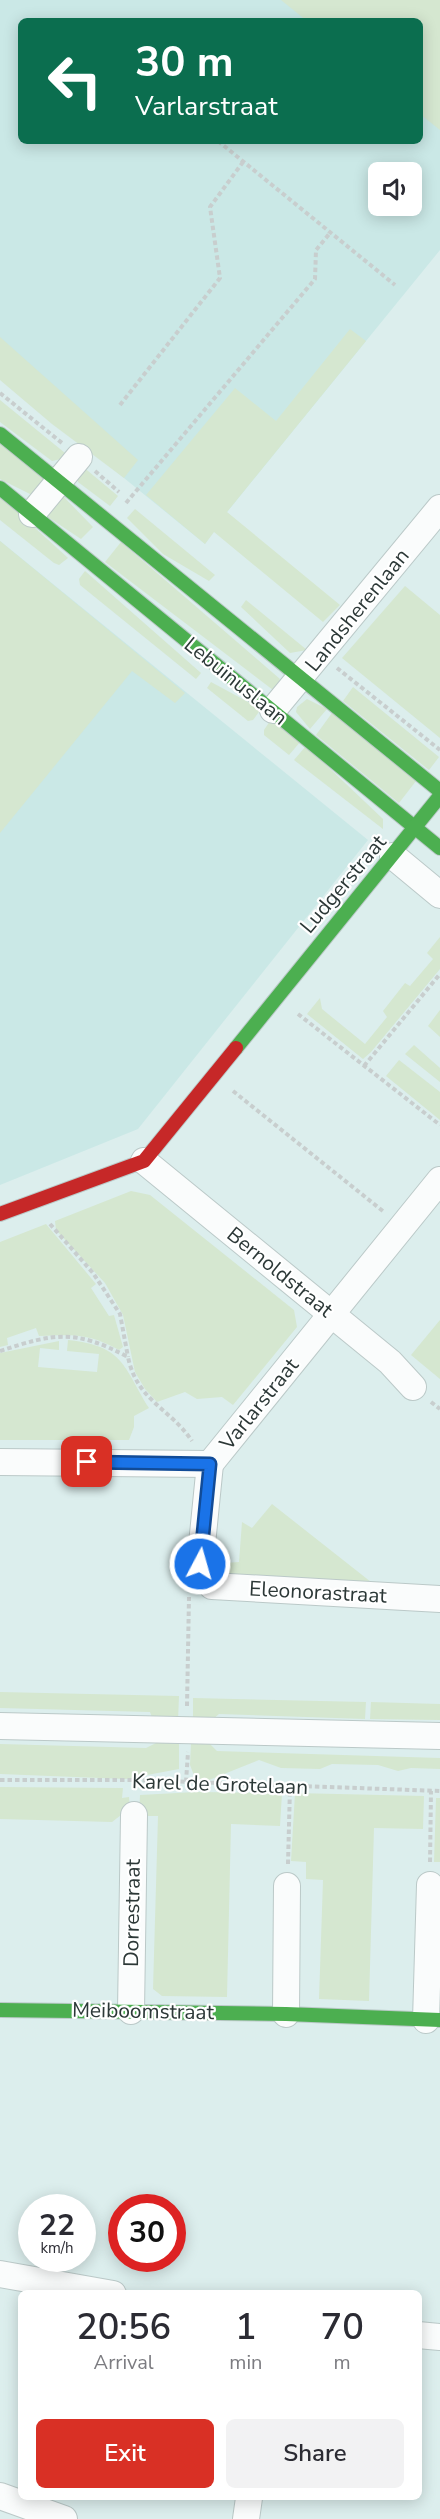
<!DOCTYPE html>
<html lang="en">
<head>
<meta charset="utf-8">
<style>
	:root { --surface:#fff; --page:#f2f2f3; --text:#2b2b33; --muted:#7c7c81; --accent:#d93025 }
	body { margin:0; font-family:"Nunito Sans",sans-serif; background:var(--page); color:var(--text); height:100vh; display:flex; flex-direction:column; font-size:22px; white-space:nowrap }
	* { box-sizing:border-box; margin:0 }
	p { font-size:20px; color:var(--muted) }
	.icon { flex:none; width:33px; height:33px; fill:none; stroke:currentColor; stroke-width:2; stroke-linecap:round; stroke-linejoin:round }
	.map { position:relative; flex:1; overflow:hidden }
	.side { position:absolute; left:18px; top:2290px; width:404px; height:210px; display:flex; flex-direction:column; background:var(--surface); border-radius:9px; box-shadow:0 3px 15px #0003 }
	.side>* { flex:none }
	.top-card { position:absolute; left:18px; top:18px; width:405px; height:126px; border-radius:9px; box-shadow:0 3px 15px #0003; background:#0b6e4f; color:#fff; overflow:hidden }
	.buttons { position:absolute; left:368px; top:162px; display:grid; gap:12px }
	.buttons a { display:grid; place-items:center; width:54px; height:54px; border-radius:9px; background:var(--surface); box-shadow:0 3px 15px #0003; font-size:30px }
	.speed { position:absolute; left:18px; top:2194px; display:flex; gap:12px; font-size:30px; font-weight:700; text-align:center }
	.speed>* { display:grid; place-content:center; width:78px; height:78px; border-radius:50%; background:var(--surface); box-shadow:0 3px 15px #0003; line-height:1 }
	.speed small { font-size:15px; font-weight:400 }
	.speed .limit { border:9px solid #d22; background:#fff; color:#111 }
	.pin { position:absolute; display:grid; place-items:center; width:51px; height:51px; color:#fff; margin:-26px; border-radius:12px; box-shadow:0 3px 9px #0006 }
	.me { position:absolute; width:66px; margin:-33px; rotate:6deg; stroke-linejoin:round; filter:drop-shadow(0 0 4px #0008) }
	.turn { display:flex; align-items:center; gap:21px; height:126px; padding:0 18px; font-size:27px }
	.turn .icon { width:78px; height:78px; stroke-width:2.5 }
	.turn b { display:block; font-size:42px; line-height:51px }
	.eta { display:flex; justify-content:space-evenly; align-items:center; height:102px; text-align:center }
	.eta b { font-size:36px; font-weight:600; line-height:42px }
	.action { display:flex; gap:12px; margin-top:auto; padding:12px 18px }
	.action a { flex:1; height:69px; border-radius:9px; background:var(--accent); color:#fff; font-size:24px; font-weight:600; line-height:69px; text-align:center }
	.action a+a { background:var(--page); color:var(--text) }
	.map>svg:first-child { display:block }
	.built { fill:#cae8e6; fill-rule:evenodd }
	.green { fill:#d5e7d0 }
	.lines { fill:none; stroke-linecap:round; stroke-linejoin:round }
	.street-casing { stroke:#bbc9c8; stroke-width:28 }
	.fast-casing { stroke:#bbc9c8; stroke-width:16 }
	.jam-casing { stroke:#bbc9c8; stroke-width:16 }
	.path { stroke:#c8cece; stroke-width:4; stroke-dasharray:4.5 3; stroke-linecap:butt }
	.street { stroke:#fafcfc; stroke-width:26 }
	.fast { stroke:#4caf50; stroke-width:14 }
	.jam { stroke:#c62828; stroke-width:14 }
	.route-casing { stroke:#114b97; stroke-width:15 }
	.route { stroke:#1a73e8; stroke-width:10 }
	.labels { text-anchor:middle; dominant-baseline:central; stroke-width:4.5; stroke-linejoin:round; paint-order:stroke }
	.street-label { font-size:21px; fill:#2c3837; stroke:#fff }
</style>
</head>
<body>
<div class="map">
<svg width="440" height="2519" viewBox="0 0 440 2519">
	<rect width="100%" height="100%" fill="#dceeed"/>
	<g class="built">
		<path d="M0,0H440V250L227,512L205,544L0,377ZM21,21H420V141H21ZM378,172H411V206H378Z"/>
		<polygon points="0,541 368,840 138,1129 0,1185"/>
	</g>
	<g class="green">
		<polygon points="281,0 440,0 440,130 420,114 420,21 307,21"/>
		<polygon points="350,329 366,341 227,512 340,605 323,622 214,532 205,544 146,495 235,388 276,421"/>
		<polygon points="0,337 138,460 124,478 52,424 0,380"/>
		<polygon points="0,400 65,453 61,459 52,461 0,422"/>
		<polygon points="0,443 49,483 36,497 0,479"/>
		<polygon points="82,466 118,496 110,506 78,482 77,473"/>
		<polygon points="59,492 93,527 81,539 48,517"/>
		<polygon points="0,496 68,558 59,565 54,563 0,520"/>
		<polygon points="135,509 215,575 209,581 163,554 127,518"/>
		<polygon points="0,541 185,693 175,703 132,671 0,833"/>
		<polygon points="121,542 280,679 277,686 273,690 105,562"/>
		<polygon points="85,571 201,673 196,679 80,585 79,579"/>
		<polygon points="405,586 440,615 440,738 342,658"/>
		<polygon points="246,600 307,650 290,653 241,607"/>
		<polygon points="211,682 261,709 253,720 248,721 207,688"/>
		<polygon points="353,687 439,757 429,770 343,701"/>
		<polygon points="307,699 327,709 310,729 296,712 297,707"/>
		<polygon points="332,713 416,781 399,803 316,735"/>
		<polygon points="272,718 301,741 289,755 264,735 264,730"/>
		<polygon points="306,746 383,819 383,829 294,760"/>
		<polygon points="440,937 440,969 371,1052 363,1059 307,1014 320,998 322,1009 365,1044 387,1017 383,1011 405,983 410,986 433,959 427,953"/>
		<polygon points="440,1010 440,1037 428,1026"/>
		<polygon points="414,1045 440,1068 440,1082 405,1054"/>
		<polygon points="399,1060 440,1092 440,1120 386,1076"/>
		<polygon points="131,1191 150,1195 294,1310 297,1327 233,1405 222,1397 197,1399 185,1392 157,1402 145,1389 135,1372 123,1315 105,1283 56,1230 55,1221"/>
		<path d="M46,1224L96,1284L91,1288L109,1316L114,1315L123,1347L119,1350C87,1333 74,1335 39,1336L36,1328L7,1338L8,1345L0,1347V1242Z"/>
		<polygon points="440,1320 440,1379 411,1355"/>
		<path d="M68,1340C124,1346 123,1366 149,1408L134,1416V1427L129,1440H0V1353L59,1341V1350L40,1348L38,1367L97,1372L99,1354L67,1351Z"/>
		<polygon points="272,1504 371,1582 232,1576 226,1570 225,1563 239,1562 242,1522 252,1528"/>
		<polygon points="0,1692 179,1696 178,1721 153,1720 150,1712 0,1708"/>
		<polygon points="193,1698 366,1702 365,1719 219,1714 212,1720 193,1721"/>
		<polygon points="371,1702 440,1704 440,1720 370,1719"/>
		<polygon points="158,1742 179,1744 179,1769 126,1779 0,1774 0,1744 146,1748"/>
		<polygon points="191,1743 210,1744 217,1751 440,1758 440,1769 411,1768 398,1771 378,1765 332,1764 320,1769 281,1768 259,1760 209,1780 195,1778 190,1765"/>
		<polygon points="0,1787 123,1788 122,1798 129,1797 130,1808 112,1822 0,1819"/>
		<polygon points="196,1792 282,1793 280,1826 231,1824 227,1997 162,1996 153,1989 158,1816 139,1816 140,1795"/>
		<polygon points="295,1793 424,1796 423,1829 374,1828 369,2001 319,1999 323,1880 306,1879 306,1862 291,1861"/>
		<polygon points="436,1798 440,1798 440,1862 434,1862"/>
	</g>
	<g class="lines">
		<g class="street-casing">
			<g id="street">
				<polyline points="32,514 79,457"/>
				<polyline points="273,710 440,508"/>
				<polyline points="393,856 440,895"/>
				<polyline points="144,1161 390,1362 413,1387"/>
				<polyline points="0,1462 210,1464"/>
				<polyline points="210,1464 440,1180"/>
				<polyline points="210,1464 200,1564 212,1586 440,1599"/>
				<polyline points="0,1726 440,1736"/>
				<polyline points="131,2011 134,1815"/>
				<polyline points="286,2014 287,1886"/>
				<polyline points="426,2020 430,1885"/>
				<polyline points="0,2274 113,2294"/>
				<polyline points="418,2335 440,2337"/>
				<polyline points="0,2496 64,2519"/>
				<polyline points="246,2519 249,2498"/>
			</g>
		</g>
		<g class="fast-casing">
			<g id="fast">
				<polyline points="0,434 440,791"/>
				<polyline points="0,488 440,848"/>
				<polyline points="236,1048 440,796"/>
				<polyline points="0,2010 286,2014 440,2020"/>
			</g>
		</g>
		<g class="jam-casing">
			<polyline id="jam" points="0,1214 144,1161 236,1048"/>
		</g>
		<g class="path">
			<polyline points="218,141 395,285"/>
			<polyline points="0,393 62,443"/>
			<polyline points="120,405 220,278 210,207 243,162"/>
			<polyline points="95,471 119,492"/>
			<polyline points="126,503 315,279 316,250 330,233"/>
			<polyline points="337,668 440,750"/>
			<polyline points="298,1014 440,1125"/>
			<polyline points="364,1066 440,974"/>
			<polyline points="233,1091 384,1212"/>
			<polyline points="50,1224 93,1273 120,1314 128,1357"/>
			<path d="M0,1351C55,1333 75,1329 128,1357C137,1401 170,1408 192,1441"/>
			<polyline points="431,1402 440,1409"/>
			<polyline points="187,1706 189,1597"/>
			<polyline points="0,1780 135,1780 440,1791"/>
			<polyline points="186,1782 188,1752"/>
			<polyline points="430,1862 431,1791"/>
			<polyline points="288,1864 290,1787"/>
		</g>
		<use href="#street" class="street"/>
		<use href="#fast" class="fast"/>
		<use href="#jam" class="jam"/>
	</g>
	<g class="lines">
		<g class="route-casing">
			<polyline id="route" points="87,1462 210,1464 200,1564"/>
		</g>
		<use href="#route" class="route"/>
	</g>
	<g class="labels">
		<g class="street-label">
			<text transform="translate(357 610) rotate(-51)">Landsherenlaan</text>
			<text transform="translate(236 681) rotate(39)">Lebuïnuslaan</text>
			<text transform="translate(343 884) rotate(-50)">Ludgerstraat</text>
			<text transform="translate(280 1272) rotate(39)">Bernoldstraat</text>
			<text transform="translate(259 1404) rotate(-51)">Varlarstraat</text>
			<text transform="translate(318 1592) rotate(3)">Eleonorastraat</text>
			<text transform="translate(220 1784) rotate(2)">Karel de Grotelaan</text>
			<text transform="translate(132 1913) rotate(-89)">Dorrestraat</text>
			<text transform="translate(143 2011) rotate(1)">Meiboomstraat</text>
		</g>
	</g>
</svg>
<div class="buttons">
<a><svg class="icon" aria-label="sound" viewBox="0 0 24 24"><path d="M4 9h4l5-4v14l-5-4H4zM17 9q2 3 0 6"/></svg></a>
</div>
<div class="speed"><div>22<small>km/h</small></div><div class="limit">30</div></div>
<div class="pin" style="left:87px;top:1462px;background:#d93025"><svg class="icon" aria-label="arrive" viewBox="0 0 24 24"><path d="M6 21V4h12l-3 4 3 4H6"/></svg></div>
<svg class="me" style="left:200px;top:1564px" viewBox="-20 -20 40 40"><circle r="17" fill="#1a73e8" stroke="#fff" stroke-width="3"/><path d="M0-11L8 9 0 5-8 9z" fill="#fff"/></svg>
<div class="top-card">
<div class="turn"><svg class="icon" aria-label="left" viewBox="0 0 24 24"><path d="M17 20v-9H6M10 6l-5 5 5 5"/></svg><div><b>30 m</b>Varlarstraat</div></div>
</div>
<section class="side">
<div class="eta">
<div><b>20:56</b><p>Arrival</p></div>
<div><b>1</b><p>min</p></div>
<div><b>70</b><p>m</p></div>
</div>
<div class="action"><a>Exit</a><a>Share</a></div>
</section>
</div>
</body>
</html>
